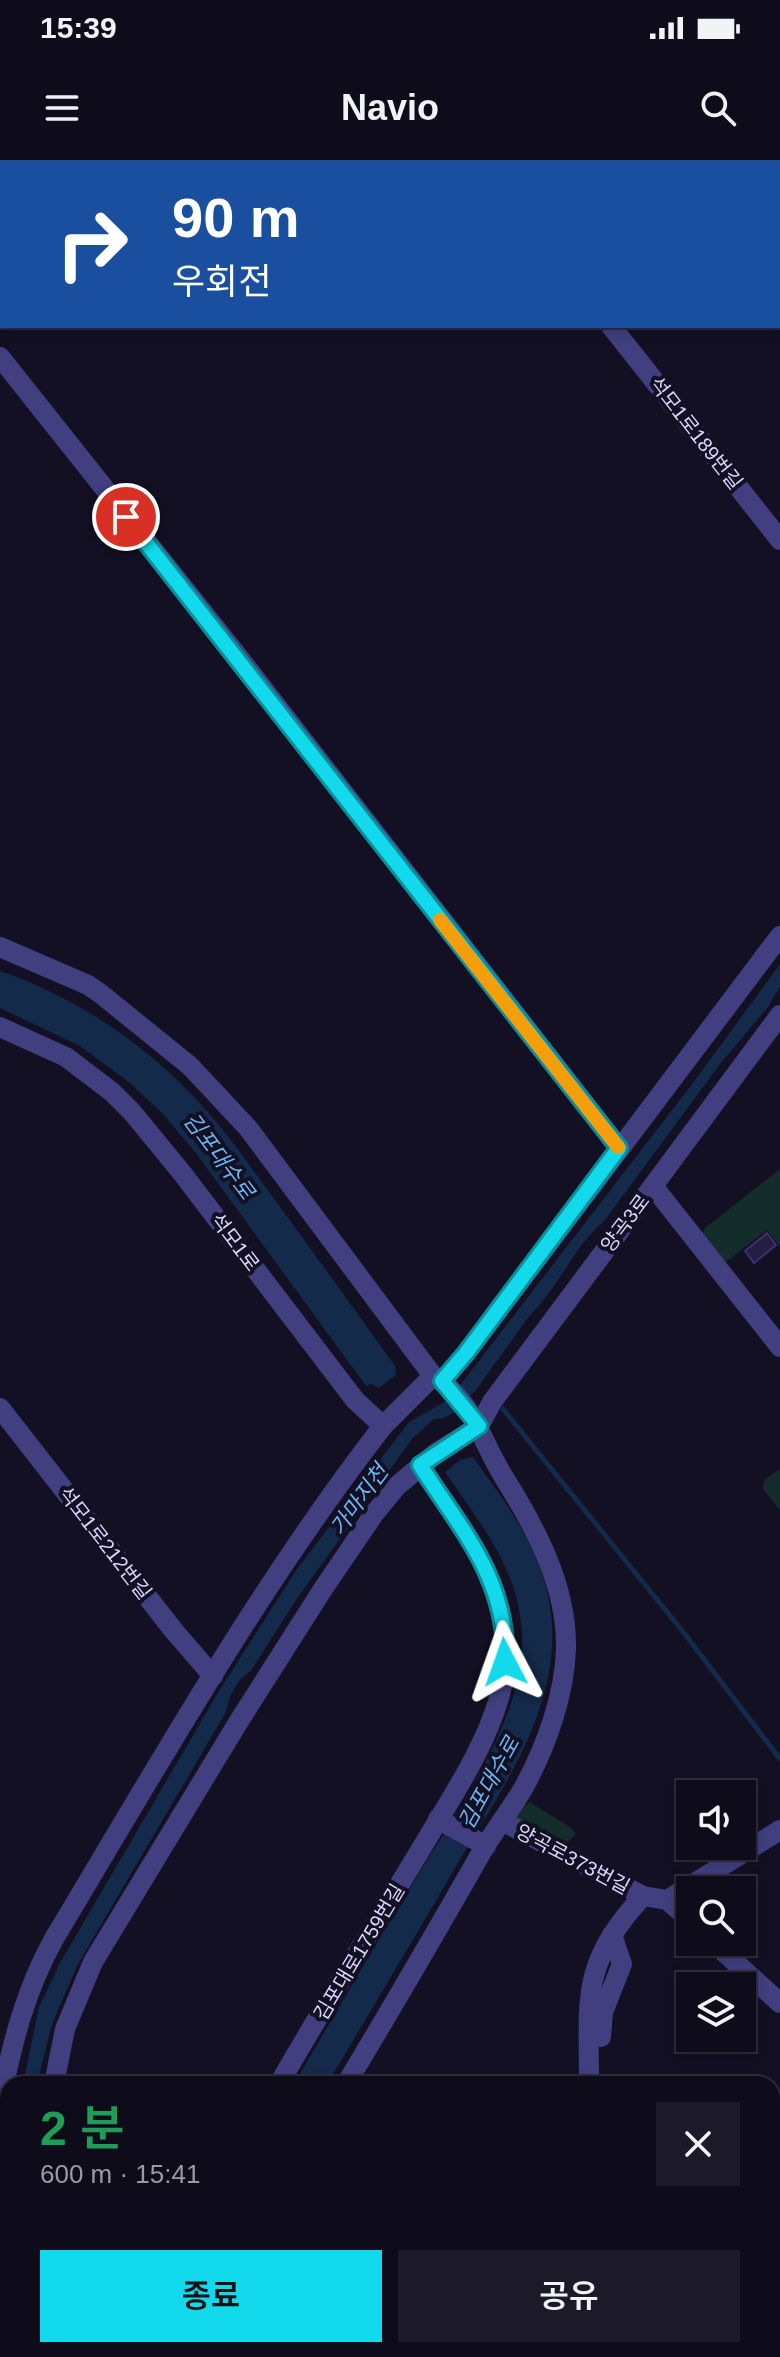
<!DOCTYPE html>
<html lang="ko">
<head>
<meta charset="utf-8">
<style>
	:root { --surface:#0e0c1b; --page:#1c1a28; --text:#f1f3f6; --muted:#9b9ba3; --line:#2e2c3a; --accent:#12d9ec }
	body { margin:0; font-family:Helvetica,"Noto Sans KR",sans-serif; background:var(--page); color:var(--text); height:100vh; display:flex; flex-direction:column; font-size:30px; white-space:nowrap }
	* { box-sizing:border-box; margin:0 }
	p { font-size:26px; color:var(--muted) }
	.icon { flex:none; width:44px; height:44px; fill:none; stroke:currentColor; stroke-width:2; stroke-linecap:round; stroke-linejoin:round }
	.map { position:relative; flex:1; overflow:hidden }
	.panel { position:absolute; left:0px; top:1916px; width:780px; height:282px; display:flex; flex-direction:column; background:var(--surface); border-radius:24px 24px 0 0; box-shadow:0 4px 12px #0003,0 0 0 2px var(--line) }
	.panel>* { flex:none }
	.guide { position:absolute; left:0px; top:0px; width:780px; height:168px; box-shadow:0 4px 12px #0003,0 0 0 2px var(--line); background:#1a4fa0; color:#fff; overflow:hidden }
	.tools { position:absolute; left:676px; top:1620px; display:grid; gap:16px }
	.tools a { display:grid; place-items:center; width:80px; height:80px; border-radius:0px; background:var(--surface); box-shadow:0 4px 12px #0003,0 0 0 2px var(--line); font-size:40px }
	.pin { position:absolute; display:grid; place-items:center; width:68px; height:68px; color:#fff; margin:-34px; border:4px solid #fff; border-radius:50%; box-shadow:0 2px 8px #0007 }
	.me { position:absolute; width:88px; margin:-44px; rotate:356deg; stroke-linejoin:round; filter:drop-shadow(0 0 6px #0008) }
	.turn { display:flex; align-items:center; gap:28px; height:168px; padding:0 40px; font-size:36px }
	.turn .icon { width:104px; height:104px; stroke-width:2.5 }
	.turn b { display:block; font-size:56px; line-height:68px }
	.round { display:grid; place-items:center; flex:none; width:84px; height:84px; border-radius:0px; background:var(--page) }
	.summary { display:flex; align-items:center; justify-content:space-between; height:136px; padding:0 40px }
	h1 { font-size:48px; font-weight:600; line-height:60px; color:#1e9e55 }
	.action { display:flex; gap:16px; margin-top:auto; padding:16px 40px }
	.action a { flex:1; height:92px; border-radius:0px; background:var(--accent); color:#111; font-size:32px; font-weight:600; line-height:92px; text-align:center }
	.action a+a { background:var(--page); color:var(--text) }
	.status { display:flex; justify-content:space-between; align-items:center; height:56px; padding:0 40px; background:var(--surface); direction:ltr }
	.status svg { height:22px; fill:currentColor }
	header { display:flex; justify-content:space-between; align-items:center; height:104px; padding:0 40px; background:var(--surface); font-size:36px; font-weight:600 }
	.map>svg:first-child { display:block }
	.green { fill:#142d2c }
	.water { fill:#142a4a }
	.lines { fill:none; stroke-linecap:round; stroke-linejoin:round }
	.stream { stroke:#142a4a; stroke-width:5 }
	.building { fill:#251e43; stroke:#3d326e; stroke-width:2 }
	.minor { stroke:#413f7f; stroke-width:20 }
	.route-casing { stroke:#0c8d99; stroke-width:20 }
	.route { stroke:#12d9ec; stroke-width:14 }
	.slow { stroke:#f59e0b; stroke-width:14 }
	.labels { text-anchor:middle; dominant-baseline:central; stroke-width:8; stroke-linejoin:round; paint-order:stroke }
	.street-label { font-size:20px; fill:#dad6fc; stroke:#131024 }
	.water-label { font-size:22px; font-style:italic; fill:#6cb7f4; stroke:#131024 }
</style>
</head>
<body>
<div class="status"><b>15:39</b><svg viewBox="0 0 49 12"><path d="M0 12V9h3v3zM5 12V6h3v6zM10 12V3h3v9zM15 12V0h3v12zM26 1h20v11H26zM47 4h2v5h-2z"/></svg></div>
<header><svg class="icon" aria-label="menu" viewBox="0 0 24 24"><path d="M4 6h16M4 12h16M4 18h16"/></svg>Navio<svg class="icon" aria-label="search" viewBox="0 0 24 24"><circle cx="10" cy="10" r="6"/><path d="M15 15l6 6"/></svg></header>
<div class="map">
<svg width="780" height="2197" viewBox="0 0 780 2197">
	<rect width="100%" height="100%" fill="#131024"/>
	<g class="green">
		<polygon points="780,1009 780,1087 767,1070 727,1101 721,1100 702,1076 705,1068"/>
		<polygon points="780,1309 780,1350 763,1329 764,1320"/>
		<polygon points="530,1642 571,1668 576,1674 563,1687 512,1661 512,1654"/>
	</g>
	<g class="water">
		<path d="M780,804V827L768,847L720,904L605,1060C574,1086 559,1127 530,1155L476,1230L455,1252L444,1258L434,1259L412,1279L298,1437L252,1509L239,1521L230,1536L226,1552L78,1804L52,1864L37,1924H23L39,1847L61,1801L219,1531L297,1409L409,1262L443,1243L461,1224L696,919Z"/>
		<path d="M0,811C79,838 150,887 206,950C233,980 256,1015 280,1047C319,1100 357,1153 395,1206L396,1215L379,1228L371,1224L366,1226L196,993L164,955L130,923L80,886L0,848Z"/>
		<path d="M473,1297C511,1350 548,1398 552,1465C557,1558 495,1639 451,1715C410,1785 369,1854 327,1924H294C331,1861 367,1798 405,1736C448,1664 527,1559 522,1474C519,1409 480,1363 445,1312L460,1300Z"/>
		<polygon points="8,1986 8,2109 0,2163 0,2053"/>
	</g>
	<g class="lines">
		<polyline class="stream" points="503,1249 684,1473 780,1599"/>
	</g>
	<polygon class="building" points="767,1073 776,1085 754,1103 745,1091"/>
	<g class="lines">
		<g class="minor">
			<polyline points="198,0 200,2"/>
			<polyline points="479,0 480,2"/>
			<polyline points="287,2 294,0"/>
			<polyline points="0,92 2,91"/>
			<polyline points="611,166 780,380"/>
			<polyline points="0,197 237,495 619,988"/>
			<polyline points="0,787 88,825 101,834 190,906 248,968 433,1216"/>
			<path d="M0,867L66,897L112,932L132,952L182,1013L355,1240L383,1266L433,1216C472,1238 482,1283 505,1319C536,1369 567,1426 566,1488C565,1534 546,1587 524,1627C512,1648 497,1667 484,1688C439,1767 393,1846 346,1924"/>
			<polyline points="653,1026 780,855"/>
			<polyline points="442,1221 466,1193 780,776"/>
			<polyline points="0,1248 174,1471 213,1516"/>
			<polyline points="438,1659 486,1686"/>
			<polyline points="502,1661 643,1736 667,1740 690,1760"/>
			<polyline points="667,1740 780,1670"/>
			<polyline points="713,1782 780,1843"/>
			<polyline points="601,1877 603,1852 622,1804 612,1775"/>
			<polyline points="54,1924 65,1869 93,1802 239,1561 323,1429 374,1354 397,1326 436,1293 479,1266 492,1242 653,1026 780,1187"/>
			<path d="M279,1924C325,1843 376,1764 424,1684C451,1638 484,1590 499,1538C505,1517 507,1493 504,1471C493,1400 457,1363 420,1305"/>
			<path d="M589,1924C589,1838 580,1804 643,1736"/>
			<path d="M0,1943C12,1884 25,1830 55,1777C159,1604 259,1426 383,1266"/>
			<polyline points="195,2190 195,2197"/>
			<polyline points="256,2190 257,2197"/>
			<polyline points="8,2197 9,2190"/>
			<polyline points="584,2197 584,2190"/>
		</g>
	</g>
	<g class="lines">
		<g class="route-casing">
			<path id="route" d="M126,357L619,988L466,1193L442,1221L479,1266L420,1305C461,1370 508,1419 505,1502"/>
		</g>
		<use href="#route" class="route"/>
		<polyline class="slow" points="440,760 618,987"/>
	</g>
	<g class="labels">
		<g class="street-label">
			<text transform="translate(696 273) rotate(52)">석모1로189번길</text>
			<text transform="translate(625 1063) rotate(-53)">양곡3로</text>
			<text transform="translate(235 1082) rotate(53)">석모1로</text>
			<text transform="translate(105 1383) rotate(52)">석모1로212번길</text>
			<text transform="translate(573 1699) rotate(28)">양곡로373번길</text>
			<text transform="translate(359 1792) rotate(-59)">김포대로1759번길</text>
		</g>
		<g class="water-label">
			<text transform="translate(219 996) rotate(53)">김포대수로</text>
			<text transform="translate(359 1340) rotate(-54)">가마지천</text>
			<text transform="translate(489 1623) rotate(-61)">김포대수로</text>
		</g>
	</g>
</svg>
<div class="tools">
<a><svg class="icon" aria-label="sound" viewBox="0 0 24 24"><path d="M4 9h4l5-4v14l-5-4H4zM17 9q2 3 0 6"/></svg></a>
<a><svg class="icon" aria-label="search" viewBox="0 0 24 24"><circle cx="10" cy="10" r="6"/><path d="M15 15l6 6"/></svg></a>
<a><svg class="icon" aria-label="layers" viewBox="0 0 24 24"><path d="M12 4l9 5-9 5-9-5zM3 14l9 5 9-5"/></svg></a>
</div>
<div class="pin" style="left:126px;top:357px;background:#d93025"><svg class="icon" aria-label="arrive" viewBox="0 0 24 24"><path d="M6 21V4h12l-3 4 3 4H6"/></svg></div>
<svg class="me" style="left:505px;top:1502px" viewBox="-20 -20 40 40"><path d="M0-17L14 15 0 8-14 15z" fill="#12d9ec" stroke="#fff" stroke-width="4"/></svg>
<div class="guide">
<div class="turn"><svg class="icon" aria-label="right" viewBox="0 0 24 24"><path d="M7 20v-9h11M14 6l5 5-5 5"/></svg><div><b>90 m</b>우회전</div></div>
</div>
<section class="panel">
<div class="summary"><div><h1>2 분</h1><p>600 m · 15:41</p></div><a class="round"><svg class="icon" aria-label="close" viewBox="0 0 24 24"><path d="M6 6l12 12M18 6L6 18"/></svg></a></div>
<div class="action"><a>종료</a><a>공유</a></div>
</section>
</div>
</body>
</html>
